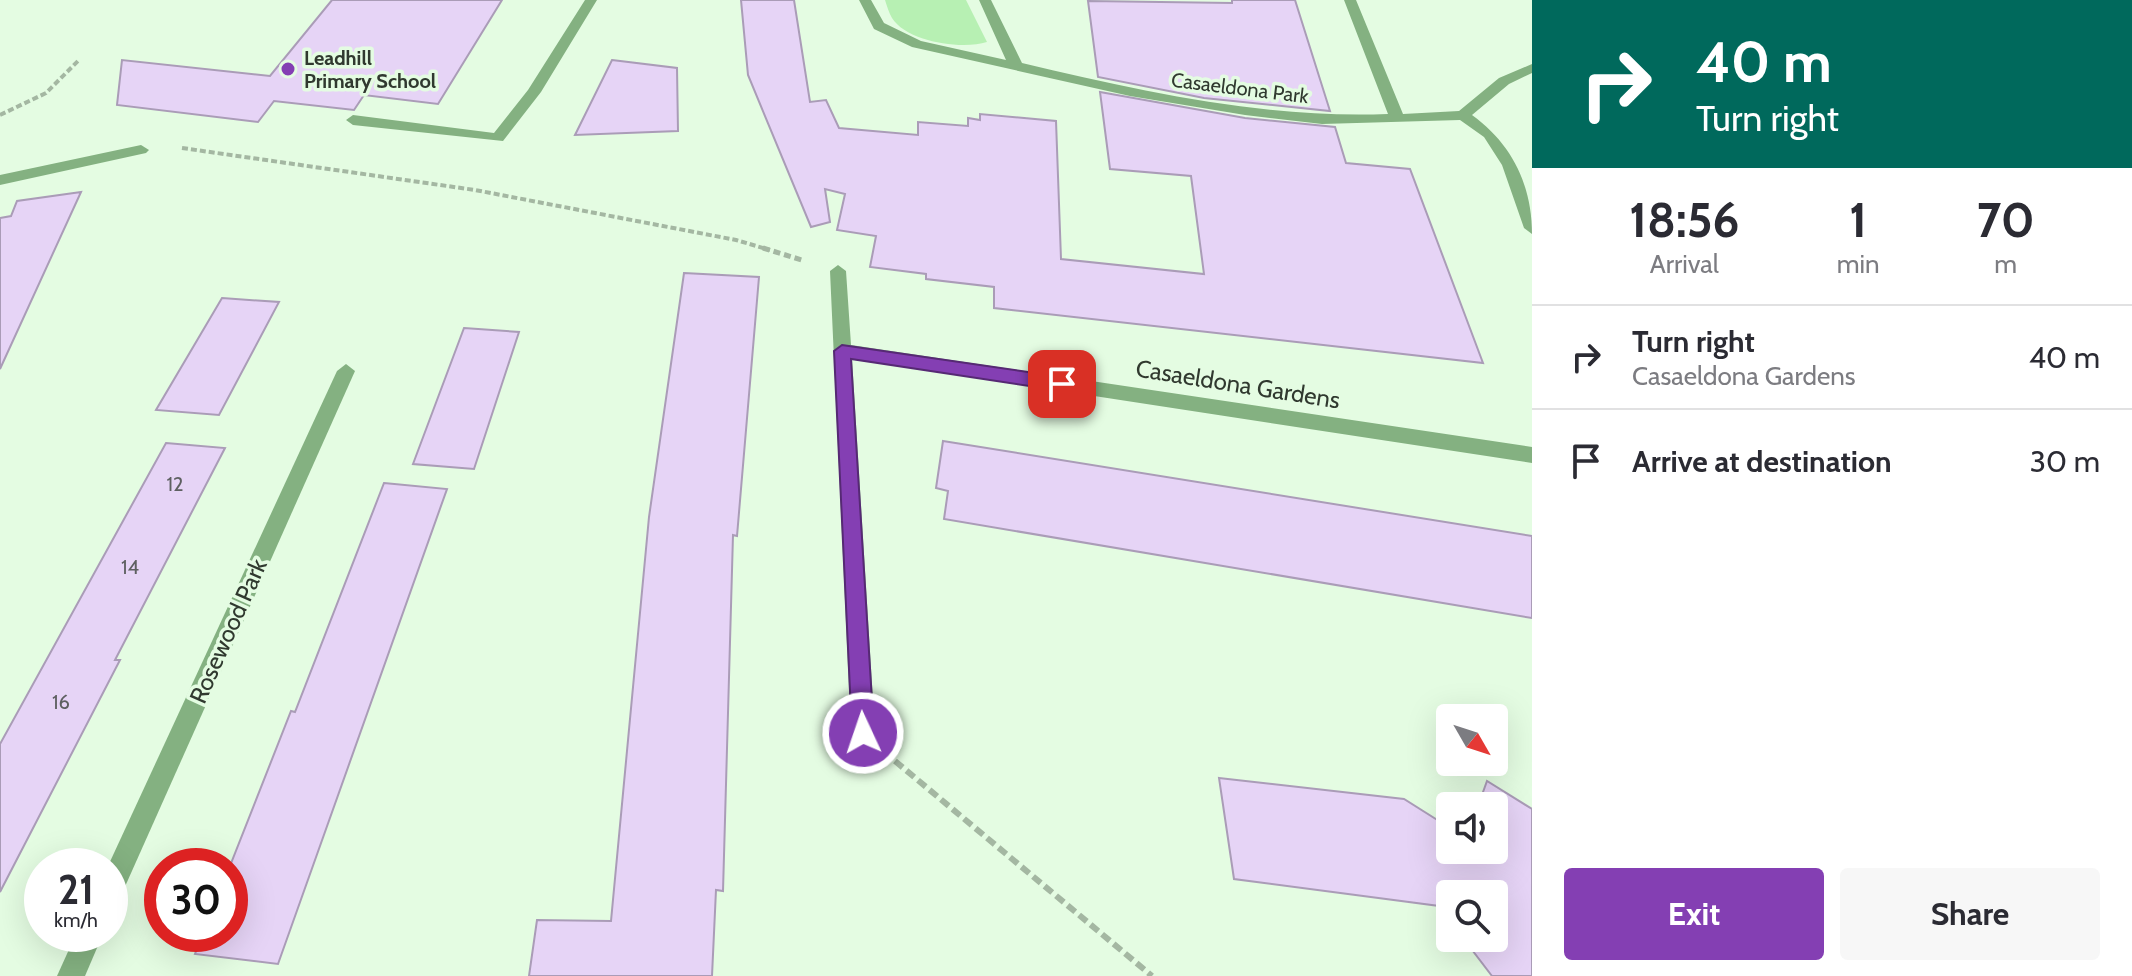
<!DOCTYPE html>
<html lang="en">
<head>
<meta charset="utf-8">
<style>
	:root { --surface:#fff; --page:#f7f7f7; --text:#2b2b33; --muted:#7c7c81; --line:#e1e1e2; --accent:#843fb3 }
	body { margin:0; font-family:Cabin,sans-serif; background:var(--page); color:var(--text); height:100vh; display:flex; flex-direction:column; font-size:30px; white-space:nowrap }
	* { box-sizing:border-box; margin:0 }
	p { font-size:26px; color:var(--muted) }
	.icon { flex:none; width:44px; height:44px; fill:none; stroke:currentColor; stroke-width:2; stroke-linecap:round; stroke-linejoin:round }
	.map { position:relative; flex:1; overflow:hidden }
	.drawer { display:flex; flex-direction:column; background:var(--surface); width:600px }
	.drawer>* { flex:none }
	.top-card { background:#00695c; color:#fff; overflow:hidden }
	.needle { width:52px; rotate:129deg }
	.tools { position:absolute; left:1436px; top:704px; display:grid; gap:16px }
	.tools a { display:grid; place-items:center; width:72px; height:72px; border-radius:8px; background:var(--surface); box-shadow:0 8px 32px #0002; font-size:40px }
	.speed { position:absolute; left:24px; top:848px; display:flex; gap:16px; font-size:40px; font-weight:700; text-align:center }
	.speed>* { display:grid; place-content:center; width:104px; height:104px; border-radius:50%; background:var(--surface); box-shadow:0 8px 32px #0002; line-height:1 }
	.speed small { font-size:20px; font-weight:400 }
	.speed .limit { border:12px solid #d22; background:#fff; color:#111 }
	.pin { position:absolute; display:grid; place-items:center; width:68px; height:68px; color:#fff; margin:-34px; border-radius:16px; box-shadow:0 4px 12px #0006 }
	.me { position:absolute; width:88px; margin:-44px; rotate:357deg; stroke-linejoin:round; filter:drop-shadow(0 0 6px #0008) }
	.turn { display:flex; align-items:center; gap:28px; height:168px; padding:0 32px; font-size:36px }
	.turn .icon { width:104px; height:104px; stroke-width:2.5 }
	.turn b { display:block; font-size:56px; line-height:68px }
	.eta { display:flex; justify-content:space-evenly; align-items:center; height:136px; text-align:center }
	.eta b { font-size:48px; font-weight:800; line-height:56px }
	.action { display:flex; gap:16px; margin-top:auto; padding:16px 32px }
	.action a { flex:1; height:92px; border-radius:8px; background:var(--accent); color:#fff; font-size:32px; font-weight:800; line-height:92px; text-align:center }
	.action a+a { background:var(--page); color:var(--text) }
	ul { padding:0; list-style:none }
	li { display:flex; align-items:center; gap:24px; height:104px; padding:0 32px; border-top:2px solid var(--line) }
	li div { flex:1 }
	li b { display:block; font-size:30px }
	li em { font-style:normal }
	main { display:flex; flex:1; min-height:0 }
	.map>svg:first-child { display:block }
	.green { fill:#b7f0b3 }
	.building { fill:#e6d4f6; stroke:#aa9cb7; stroke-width:2 }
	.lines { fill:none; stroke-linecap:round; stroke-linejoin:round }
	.path-far2 { stroke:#a4b7a2; stroke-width:4; stroke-dasharray:6 3; stroke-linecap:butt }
	.path-far1 { stroke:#a4b7a2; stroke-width:5; stroke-dasharray:7 4; stroke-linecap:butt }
	.path { stroke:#a4b7a2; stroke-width:6; stroke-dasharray:10 5; stroke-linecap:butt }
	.lane { fill:#84b181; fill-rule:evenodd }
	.street { fill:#84b181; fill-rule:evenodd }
	.route { fill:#843fb3; stroke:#562974; stroke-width:2 }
	.poi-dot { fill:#843fb3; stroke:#e4fce2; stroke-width:3 }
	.labels { text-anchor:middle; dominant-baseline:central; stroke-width:7; stroke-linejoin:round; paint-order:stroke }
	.far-poi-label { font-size:20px; font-weight:bold; fill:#30392f; stroke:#e4fce2; text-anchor:start }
	.far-street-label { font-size:20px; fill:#30392f; stroke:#e4fce2 }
	.number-label { font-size:20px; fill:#5e6061 }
	.street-label { font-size:24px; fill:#30392f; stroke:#e4fce2 }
</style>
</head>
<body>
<main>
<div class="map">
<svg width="1532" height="976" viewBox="0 0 1532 976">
	<rect width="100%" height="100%" fill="#e4fce2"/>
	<path class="green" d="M885,0H966L987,42C962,50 907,42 892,18C889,13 887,6 885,0Z"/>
	<g class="building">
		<polygon points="332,0 502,0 438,104 364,95 354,110 274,101 258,122 117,105 122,60 270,76"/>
		<polygon points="741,0 794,0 810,102 826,100 839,128 918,135 918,122 968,126 968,118 980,120 980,114 1056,121 1061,259 1204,274 1191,176 1110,169 1100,92 1245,118 1335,127 1346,163 1410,169 1483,363 994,308 994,287 926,279 926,274 870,267 876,236 837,230 845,194 825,189 830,222 811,227 748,75"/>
		<polygon points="1232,0 1295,0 1330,111 1204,98 1098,77 1088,1 1232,3"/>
		<polygon points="612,60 677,68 678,131 575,135"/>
		<polygon points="81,192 0,369 0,218 11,216 17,201"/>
		<polygon points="684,273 759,277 737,536 733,535 723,891 716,890 712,976 529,976 537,920 611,921 649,517"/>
		<polygon points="222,298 279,302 219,415 156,410"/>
		<polygon points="464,328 519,332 474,469 413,464"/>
		<polygon points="943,441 1532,536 1532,618 944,519 948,491 936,488"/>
		<polygon points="166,443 225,448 115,660 120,660 0,892 0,744"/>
		<polygon points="384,483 447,489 278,964 195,954 203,934 230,934 230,866 291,711 295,712"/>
		<polygon points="1219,778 1404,799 1450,828 1450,850 1494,850 1494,806 1478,806 1487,781 1532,809 1532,976 1492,976 1463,938 1494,938 1494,894 1450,894 1450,920 1439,906 1234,879"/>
	</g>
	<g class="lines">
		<g class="path-far2">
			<polyline points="0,115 46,93 78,61"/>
			<polyline points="182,148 475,190 736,240 770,250"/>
		</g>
		<polyline class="path-far1" points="763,248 805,261"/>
		<polyline class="path" points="895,761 1152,976"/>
		<g class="lane">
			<polygon points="585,0 597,0 541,92 503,141 353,125 346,120 353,115 494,133 528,90"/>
			<polygon points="141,145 149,150 146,153 0,185 0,175"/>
		</g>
		<g class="street">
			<path d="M859,0H871L884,23L921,41L1006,60L979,0H991L1022,63C1140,91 1265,119 1388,114L1344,0H1356L1403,114L1459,111L1499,78L1532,64V73L1509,84L1472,115C1512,144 1532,185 1532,234L1524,228L1502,165L1484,137L1460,120L1322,124L1245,115L1130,96L912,47L874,29Z"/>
			<polygon points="838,265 846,271 851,345 1532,447 1532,463 852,359 875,733 871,741 863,745 855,741 851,733 830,271"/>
			<polygon points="346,364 355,371 119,900 110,904 108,866 337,371"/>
			<polygon points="76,934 103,934 85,976 57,976"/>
		</g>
	</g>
	<polygon class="route" points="842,345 1062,377 1070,384 1062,391 851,359 874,733 870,740 863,743 855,740 852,733 834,351"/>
	<circle class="poi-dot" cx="288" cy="69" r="8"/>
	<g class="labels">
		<g class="far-poi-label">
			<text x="304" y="58">Leadhill<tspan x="304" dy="23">Primary School</tspan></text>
		</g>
		<g class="far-street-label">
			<text transform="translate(1240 88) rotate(7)">Casaeldona Park</text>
		</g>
		<g class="number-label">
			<text x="175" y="484">12</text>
			<text x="130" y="567">14</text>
			<text x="61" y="702">16</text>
		</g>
		<g class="street-label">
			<text transform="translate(1238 384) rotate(9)">Casaeldona Gardens</text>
			<text transform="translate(228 631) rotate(-66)">Rosewood Park</text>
		</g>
	</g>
</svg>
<div class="tools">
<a><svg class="needle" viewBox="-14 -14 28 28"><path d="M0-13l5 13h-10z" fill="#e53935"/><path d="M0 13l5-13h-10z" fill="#7c7c81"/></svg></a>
<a><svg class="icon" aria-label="sound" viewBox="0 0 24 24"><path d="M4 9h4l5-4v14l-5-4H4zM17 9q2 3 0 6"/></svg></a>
<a><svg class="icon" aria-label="search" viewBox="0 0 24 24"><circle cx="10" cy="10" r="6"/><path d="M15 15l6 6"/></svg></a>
</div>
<div class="speed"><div>21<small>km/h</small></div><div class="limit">30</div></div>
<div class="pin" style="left:1062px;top:384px;background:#d93025"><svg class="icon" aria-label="arrive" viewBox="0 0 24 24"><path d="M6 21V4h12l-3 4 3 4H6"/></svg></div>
<svg class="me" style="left:863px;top:733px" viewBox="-20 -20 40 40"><circle r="17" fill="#843fb3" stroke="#fff" stroke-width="3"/><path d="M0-11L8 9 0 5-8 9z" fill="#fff"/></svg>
</div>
<section class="drawer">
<div class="top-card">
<div class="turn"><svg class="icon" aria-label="right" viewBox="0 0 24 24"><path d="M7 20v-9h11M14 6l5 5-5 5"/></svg><div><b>40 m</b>Turn right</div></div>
</div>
<div class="eta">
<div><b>18:56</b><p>Arrival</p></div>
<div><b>1</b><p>min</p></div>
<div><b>70</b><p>m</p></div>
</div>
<ul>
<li><svg class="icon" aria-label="right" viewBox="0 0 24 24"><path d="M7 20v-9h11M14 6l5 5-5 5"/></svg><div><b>Turn right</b><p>Casaeldona Gardens</p></div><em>40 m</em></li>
<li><svg class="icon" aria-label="arrive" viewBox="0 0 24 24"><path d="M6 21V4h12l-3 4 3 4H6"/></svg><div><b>Arrive at destination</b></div><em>30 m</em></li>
</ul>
<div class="action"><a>Exit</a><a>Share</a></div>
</section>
</main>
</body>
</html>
